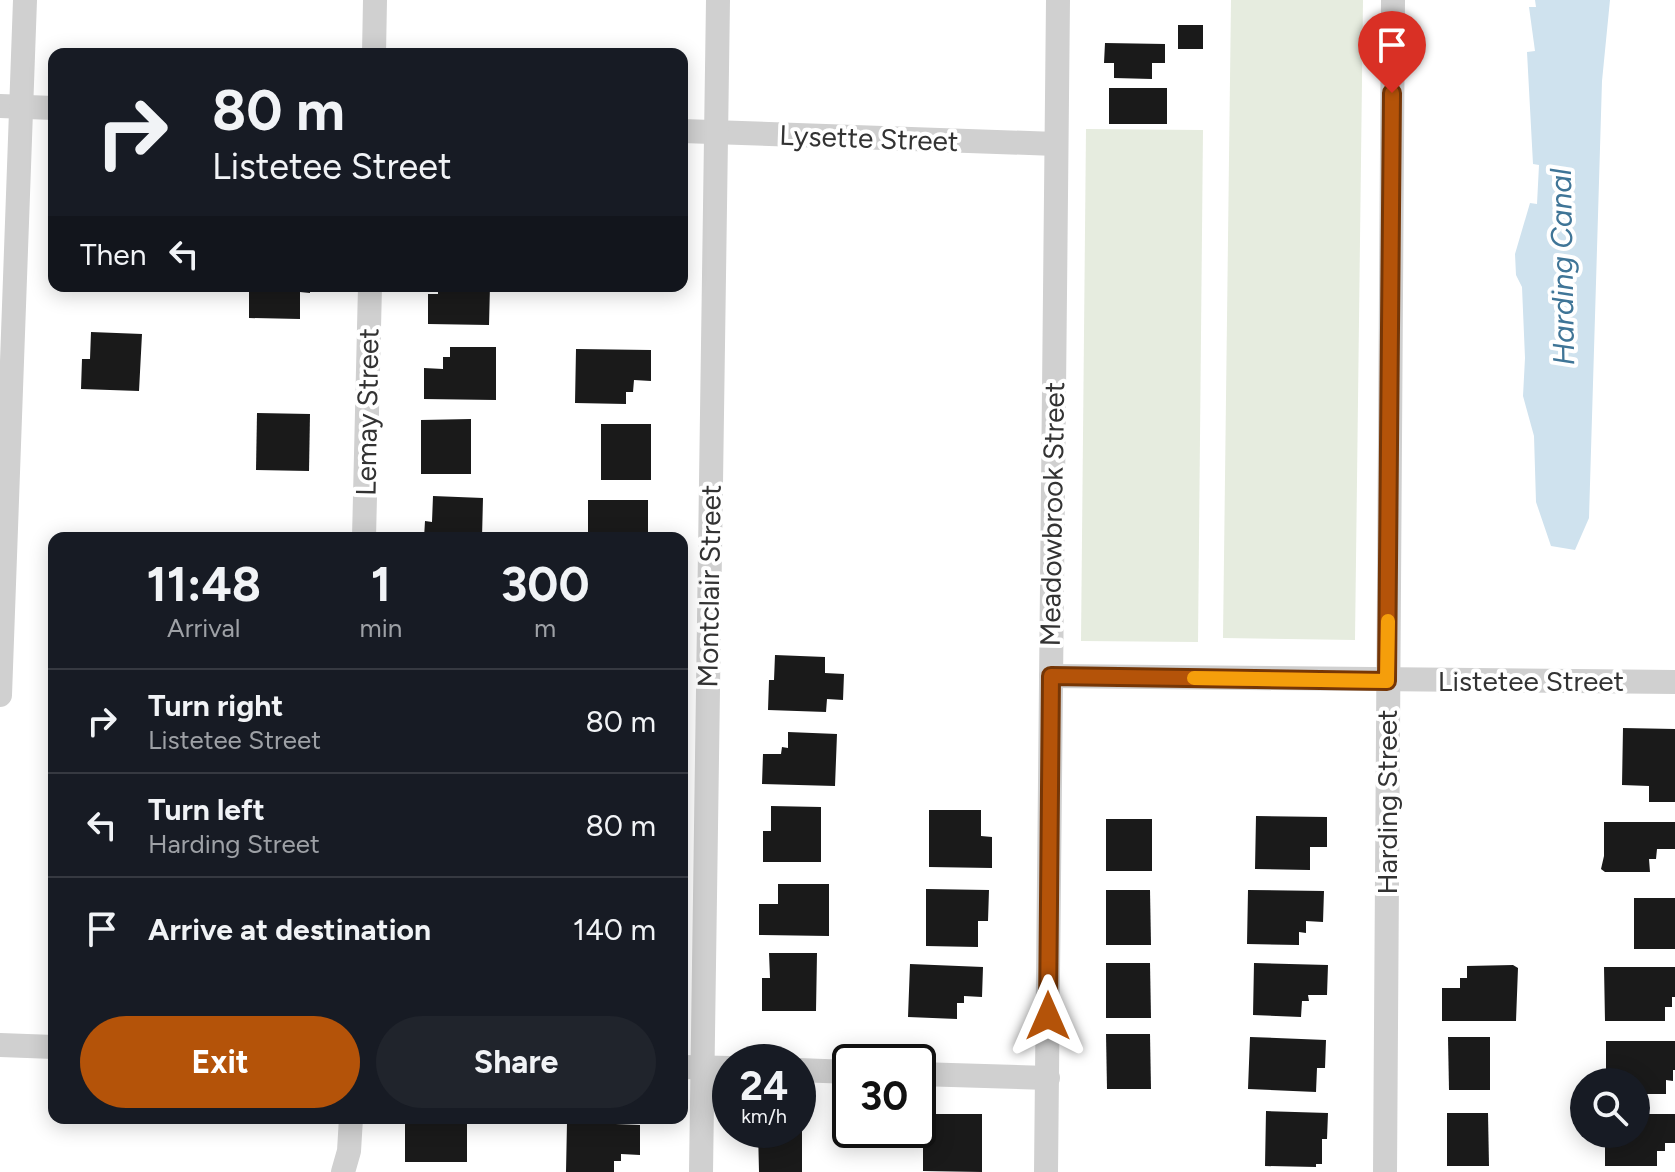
<!DOCTYPE html>
<html lang="en">
<head>
<meta charset="utf-8">
<style>
	:root { --surface:#171b24; --page:#20242c; --text:#f1f3f6; --muted:#9ea1a6; --line:#363941; --accent:#b45309 }
	body { margin:0; font-family:Figtree,sans-serif; background:var(--page); color:var(--text); height:100vh; display:flex; flex-direction:column; font-size:30px; white-space:nowrap }
	* { box-sizing:border-box; margin:0 }
	p { font-size:26px; color:var(--muted) }
	.icon { flex:none; width:44px; height:44px; fill:none; stroke:currentColor; stroke-width:2; stroke-linecap:round; stroke-linejoin:round }
	.map { position:relative; flex:1; overflow:hidden }
	.panel { position:absolute; left:48px; top:532px; width:640px; height:592px; display:flex; flex-direction:column; background:var(--surface); border-radius:16px; box-shadow:0 4px 20px #0003 }
	.panel>* { flex:none }
	.banner { position:absolute; left:48px; top:48px; width:640px; height:244px; border-radius:16px; box-shadow:0 4px 20px #0003; background:#171b24; color:var(--text); overflow:hidden }
	.buttons { position:absolute; left:1570px; top:1068px; display:grid; gap:16px }
	.buttons a { display:grid; place-items:center; width:80px; height:80px; border-radius:50%; background:var(--surface); box-shadow:0 4px 20px #0003; font-size:40px }
	.speed { position:absolute; left:712px; top:1044px; display:flex; gap:16px; font-size:40px; font-weight:700; text-align:center }
	.speed>* { display:grid; place-content:center; width:104px; height:104px; border-radius:50%; background:var(--surface); box-shadow:0 4px 20px #0003; line-height:1 }
	.speed small { font-size:20px; font-weight:400 }
	.speed .limit { border:4px solid #111; border-radius:12px; background:#fff; color:#111 }
	.pin { position:absolute; display:grid; place-items:center; width:68px; height:68px; color:#fff; margin:-82px -34px; border-radius:50% 50% 50% 0; rotate:-45deg; box-shadow:0 0 8px #0007 }
	.pin .icon { rotate:45deg }
	.me { position:absolute; width:88px; margin:-44px; rotate:0deg; stroke-linejoin:round; filter:drop-shadow(0 0 6px #0008) }
	.turn { display:flex; align-items:center; gap:28px; height:168px; padding:0 32px; font-size:36px }
	.turn .icon { width:104px; height:104px; stroke-width:2.5 }
	.turn b { display:block; font-size:56px; line-height:68px }
	.then { display:flex; align-items:center; height:76px; padding:0 32px; background:#0003; gap:16px; font-size:30px }
	.eta { display:flex; justify-content:space-evenly; align-items:center; height:136px; text-align:center }
	.eta b { font-size:48px; font-weight:700; line-height:56px }
	.primary-button { display:flex; gap:16px; margin-top:auto; padding:16px 32px }
	.primary-button a { flex:1; height:92px; border-radius:48px; background:var(--accent); color:#fff; font-size:32px; font-weight:700; line-height:92px; text-align:center }
	.primary-button a+a { background:var(--page); color:var(--text) }
	ul { padding:0; list-style:none }
	li { display:flex; align-items:center; gap:24px; height:104px; padding:0 32px; border-top:2px solid var(--line) }
	li div { flex:1 }
	li b { display:block; font-size:30px }
	li em { font-style:normal }
	.map>svg:first-child { display:block }
	.green { fill:#e6ecdf }
	.water { fill:#cfe2ee }
	.building { fill:#1a1a1a }
	.lines { fill:none; stroke-linecap:round; stroke-linejoin:round }
	.minor { stroke:#d0d0d0; stroke-width:24 }
	.route-casing { stroke:#753606; stroke-width:20 }
	.route { stroke:#b45309; stroke-width:14 }
	.slow { stroke:#f59e0b; stroke-width:14 }
	.labels { text-anchor:middle; dominant-baseline:central; stroke-width:8; stroke-linejoin:round; paint-order:stroke }
	.street-label { font-size:28px; fill:#333; stroke:#fff }
	.water-label { font-size:30px; font-style:italic; fill:#3f7597; stroke:#fff }
</style>
</head>
<body>
<div class="map">
<svg width="1675" height="1172" viewBox="0 0 1675 1172">
	<rect width="100%" height="100%" fill="#fff"/>
	<g class="green">
		<polygon points="1231,0 1363,0 1355,640 1223,638"/>
		<polygon points="1086,129 1203,130 1198,642 1081,641"/>
	</g>
	<polygon class="water" points="1535,0 1610,0 1602,81 1589,518 1575,550 1551,546 1536,502 1534,436 1523,396 1525,358 1522,287 1516,275 1515,254 1530,203 1537,204 1539,165 1533,164 1527,52 1535,51 1529,7 1536,7"/>
	<g class="building">
		<rect x="1178" y="25" width="25" height="24"/>
		<polygon points="1105,43 1165,44 1165,63 1152,63 1152,79 1114,78 1114,63 1104,63"/>
		<rect x="1109" y="88" width="58" height="36"/>
		<polygon points="249,286 310,286 310,293 300,292 300,319 249,318"/>
		<polygon points="438,286 490,286 489,325 428,324 428,294 438,294"/>
		<polygon points="91,332 142,334 139,391 81,389 82,359 90,359"/>
		<polygon points="450,347 496,347 496,400 424,399 424,368 443,369 443,357 450,357"/>
		<polygon points="576,349 651,350 651,381 634,380 633,392 626,392 626,404 575,403"/>
		<polygon points="257,413 310,414 309,471 256,470"/>
		<polygon points="471,419 471,474 421,474 421,420"/>
		<rect x="601" y="424" width="50" height="56"/>
		<polygon points="433,496 483,498 482,538 424,538 425,521 432,522"/>
		<rect x="588" y="500" width="60" height="38"/>
		<polygon points="775,655 825,657 825,673 844,674 843,700 827,699 826,712 768,710 769,680 774,680"/>
		<polygon points="1623,728 1675,729 1675,802 1649,802 1649,786 1622,785"/>
		<polygon points="788,732 837,734 835,786 762,784 763,754 781,754 782,747 788,748"/>
		<polygon points="771,806 821,807 821,862 763,862 763,831 771,831"/>
		<polygon points="929,810 981,810 981,836 992,837 992,868 929,867"/>
		<polygon points="1256,816 1327,817 1327,847 1310,847 1310,870 1255,869"/>
		<rect x="1106" y="819" width="46" height="52"/>
		<polygon points="1604,822 1675,822 1675,849 1657,849 1656,859 1649,859 1650,872 1605,872 1601,869 1604,856"/>
		<polygon points="778,884 829,884 829,936 759,935 759,904 778,904"/>
		<polygon points="926,889 989,890 988,921 978,921 978,947 926,946"/>
		<polygon points="1106,890 1150,890 1151,945 1106,945"/>
		<polygon points="1248,890 1324,891 1323,922 1306,921 1306,933 1299,932 1299,945 1247,944"/>
		<rect x="1634" y="898" width="41" height="51"/>
		<polygon points="769,953 817,953 816,1011 762,1011 762,978 770,978"/>
		<polygon points="1106,963 1150,963 1151,1018 1106,1018"/>
		<polygon points="1254,963 1328,965 1327,995 1308,995 1309,1001 1302,1001 1301,1017 1253,1015"/>
		<polygon points="910,964 983,967 982,997 964,996 964,1003 957,1003 957,1019 908,1017"/>
		<polygon points="1513,965 1518,968 1516,1021 1442,1021 1442,988 1460,988 1460,978 1467,978 1467,966"/>
		<polygon points="1604,967 1675,967 1675,997 1672,997 1672,1007 1665,1007 1665,1021 1605,1021"/>
		<polygon points="1106,1034 1150,1034 1151,1089 1107,1089"/>
		<polygon points="1250,1037 1326,1040 1325,1068 1317,1068 1316,1092 1248,1089"/>
		<polygon points="1448,1037 1490,1037 1490,1090 1449,1090"/>
		<polygon points="1606,1041 1675,1041 1675,1070 1673,1070 1673,1081 1666,1080 1666,1094 1636,1094 1636,1082 1606,1082"/>
		<polygon points="1266,1111 1328,1113 1327,1139 1322,1139 1322,1164 1316,1164 1316,1167 1265,1166"/>
		<polygon points="1447,1113 1488,1113 1489,1166 1447,1166"/>
		<polygon points="923,1114 982,1114 982,1172 923,1171"/>
		<polygon points="1636,1114 1675,1114 1675,1143 1665,1143 1665,1151 1657,1151 1657,1166 1605,1166 1605,1134 1636,1134"/>
		<rect x="405" y="1118" width="62" height="44"/>
		<polygon points="798,1119 802,1119 802,1172 759,1172 758,1130 798,1130"/>
		<polygon points="567,1122 640,1125 640,1155 621,1154 621,1161 614,1161 614,1172 566,1172"/>
	</g>
	<g class="lines">
		<g class="minor">
			<polyline points="374,54 375,0"/>
			<polyline points="0,106 54,108"/>
			<polyline points="682,131 1056,144"/>
			<polyline points="364,538 370,286"/>
			<polyline points="1051,676 1675,682"/>
			<polyline points="0,695 25,0"/>
			<polyline points="0,1045 54,1047"/>
			<polyline points="682,1067 730,1068"/>
			<polyline points="798,1070 850,1072"/>
			<polyline points="918,1074 1048,1078"/>
			<polyline points="343,1172 349,1151 351,1118"/>
			<polyline points="701,1172 718,0"/>
			<polyline points="1046,1172 1058,0"/>
			<polyline points="1385,1172 1393,0"/>
		</g>
	</g>
	<g class="lines">
		<g class="route-casing">
			<polyline id="route" points="1048,1016 1051,676 1387,681 1392,93"/>
		</g>
		<use href="#route" class="route"/>
		<polyline class="slow" points="1194,678 1387,681 1388,621"/>
	</g>
	<g class="labels">
		<g class="street-label">
			<text transform="translate(869 138) rotate(2)">Lysette Street</text>
			<text transform="translate(367 412) rotate(-89)">Lemay Street</text>
			<text transform="translate(1052 514) rotate(-89)">Meadowbrook Street</text>
			<text transform="translate(709 586) rotate(-89)">Montclair Street</text>
			<text x="1531" y="681">Listetee Street</text>
			<text transform="translate(1387 802) rotate(-90)">Harding Street</text>
		</g>
		<g class="water-label">
			<text transform="translate(1562 267) rotate(-91)">Harding Canal</text>
		</g>
	</g>
</svg>
<div class="buttons">
<a><svg class="icon" aria-label="search" viewBox="0 0 24 24"><circle cx="10" cy="10" r="6"/><path d="M15 15l6 6"/></svg></a>
</div>
<div class="speed"><div>24<small>km/h</small></div><div class="limit">30</div></div>
<div class="pin" style="left:1392px;top:93px;background:#d93025"><svg class="icon" aria-label="arrive" viewBox="0 0 24 24"><path d="M6 21V4h12l-3 4 3 4H6"/></svg></div>
<svg class="me" style="left:1048px;top:1016px" viewBox="-20 -20 40 40"><path d="M0-17L14 15 0 8-14 15z" fill="#b45309" stroke="#fff" stroke-width="4"/></svg>
<div class="banner">
<div class="turn"><svg class="icon" aria-label="right" viewBox="0 0 24 24"><path d="M7 20v-9h11M14 6l5 5-5 5"/></svg><div><b>80 m</b>Listetee Street</div></div>
<div class="then">Then<svg class="icon" aria-label="left" viewBox="0 0 24 24"><path d="M17 20v-9H6M10 6l-5 5 5 5"/></svg></div>
</div>
<section class="panel">
<div class="eta">
<div><b>11:48</b><p>Arrival</p></div>
<div><b>1</b><p>min</p></div>
<div><b>300</b><p>m</p></div>
</div>
<ul>
<li><svg class="icon" aria-label="right" viewBox="0 0 24 24"><path d="M7 20v-9h11M14 6l5 5-5 5"/></svg><div><b>Turn right</b><p>Listetee Street</p></div><em>80 m</em></li>
<li><svg class="icon" aria-label="left" viewBox="0 0 24 24"><path d="M17 20v-9H6M10 6l-5 5 5 5"/></svg><div><b>Turn left</b><p>Harding Street</p></div><em>80 m</em></li>
<li><svg class="icon" aria-label="arrive" viewBox="0 0 24 24"><path d="M6 21V4h12l-3 4 3 4H6"/></svg><div><b>Arrive at destination</b></div><em>140 m</em></li>
</ul>
<div class="primary-button"><a>Exit</a><a>Share</a></div>
</section>
</div>
</body>
</html>
